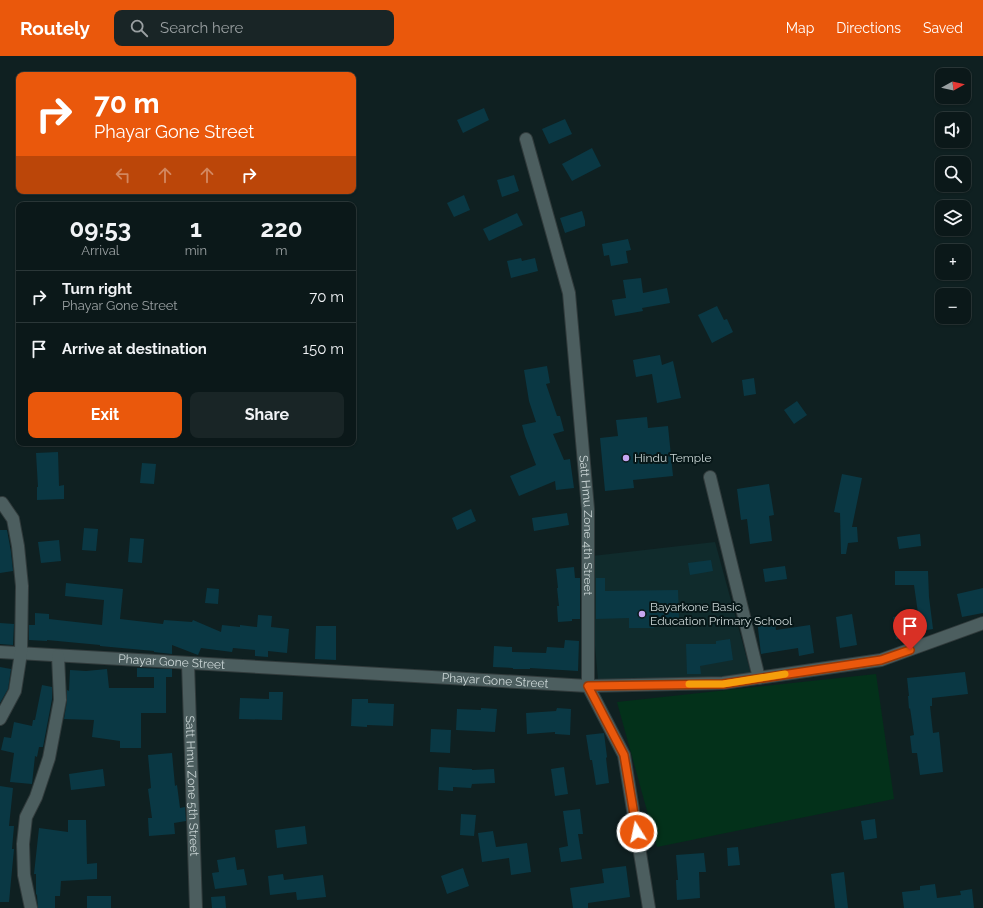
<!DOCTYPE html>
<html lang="en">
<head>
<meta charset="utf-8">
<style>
	:root { --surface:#0b1819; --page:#192526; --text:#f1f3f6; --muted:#9aa0a2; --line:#2b3738; --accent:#ea580c }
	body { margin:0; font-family:Raleway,sans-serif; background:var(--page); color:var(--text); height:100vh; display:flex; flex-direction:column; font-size:15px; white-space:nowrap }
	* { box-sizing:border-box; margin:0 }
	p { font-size:13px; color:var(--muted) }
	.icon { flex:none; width:22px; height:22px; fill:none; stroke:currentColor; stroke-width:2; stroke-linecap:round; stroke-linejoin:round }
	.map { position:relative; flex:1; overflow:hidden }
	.sheet { position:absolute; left:16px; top:146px; width:340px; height:244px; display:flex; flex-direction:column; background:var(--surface); border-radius:8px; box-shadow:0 1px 3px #0004,0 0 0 1px var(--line) }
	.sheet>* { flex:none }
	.guide { position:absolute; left:16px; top:16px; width:340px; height:122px; border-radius:8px; box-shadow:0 1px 3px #0004,0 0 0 1px var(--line); background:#ea580c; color:#fff; overflow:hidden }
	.needle { width:26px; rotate:82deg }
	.tools { position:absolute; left:935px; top:12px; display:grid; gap:8px }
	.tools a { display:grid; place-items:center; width:36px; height:36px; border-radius:8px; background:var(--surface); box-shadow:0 1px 3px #0004,0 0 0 1px var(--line); font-size:20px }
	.pin { position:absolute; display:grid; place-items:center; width:34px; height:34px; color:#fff; margin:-41px -17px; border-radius:50% 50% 50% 0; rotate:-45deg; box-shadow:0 0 4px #0007 }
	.pin .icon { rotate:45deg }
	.me { position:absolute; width:44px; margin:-22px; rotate:350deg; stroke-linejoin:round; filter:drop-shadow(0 0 3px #0008) }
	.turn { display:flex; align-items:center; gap:14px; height:84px; padding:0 12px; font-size:18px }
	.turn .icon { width:52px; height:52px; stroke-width:2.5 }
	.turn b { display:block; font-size:28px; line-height:34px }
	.lanes { display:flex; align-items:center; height:38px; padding:0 12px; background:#0003; justify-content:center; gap:20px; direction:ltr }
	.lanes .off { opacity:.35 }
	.eta { display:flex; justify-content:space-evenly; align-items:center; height:68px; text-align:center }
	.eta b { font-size:24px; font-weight:700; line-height:28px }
	.button { display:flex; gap:8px; margin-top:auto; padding:8px 12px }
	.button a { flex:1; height:46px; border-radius:8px; background:var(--accent); color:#fff; font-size:16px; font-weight:700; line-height:46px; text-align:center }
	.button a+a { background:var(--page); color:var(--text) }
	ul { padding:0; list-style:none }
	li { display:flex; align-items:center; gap:12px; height:52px; padding:0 12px; border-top:1px solid var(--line) }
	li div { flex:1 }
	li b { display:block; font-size:15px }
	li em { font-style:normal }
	header { display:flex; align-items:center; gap:24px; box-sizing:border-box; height:56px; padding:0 20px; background:var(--accent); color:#fff }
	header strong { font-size:19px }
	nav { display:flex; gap:22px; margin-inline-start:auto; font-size:14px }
	.search { width:280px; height:36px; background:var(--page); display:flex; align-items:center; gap:10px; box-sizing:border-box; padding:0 14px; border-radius:8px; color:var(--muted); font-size:15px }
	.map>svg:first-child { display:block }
	.built { fill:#102b2c }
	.green { fill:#03311a }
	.building { fill:#0a3844 }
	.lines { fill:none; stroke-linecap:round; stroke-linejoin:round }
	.street-casing { stroke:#313b3c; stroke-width:14 }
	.street { stroke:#4c5e5f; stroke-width:12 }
	.route-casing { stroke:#983908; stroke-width:10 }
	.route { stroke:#ea580c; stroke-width:7 }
	.slow { stroke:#f59e0b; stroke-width:7 }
	.poi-dot { fill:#c6a6f0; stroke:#071718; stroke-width:1.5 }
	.labels { text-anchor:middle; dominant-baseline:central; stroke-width:4; stroke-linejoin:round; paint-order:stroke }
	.poi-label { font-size:12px; fill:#cbd6d6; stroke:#071718; text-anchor:start }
	.street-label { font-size:12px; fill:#cbd6d6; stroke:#071718 }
</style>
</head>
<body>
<header>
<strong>Routely</strong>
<div class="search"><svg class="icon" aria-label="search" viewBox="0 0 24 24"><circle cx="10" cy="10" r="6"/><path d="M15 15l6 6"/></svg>Search here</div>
<nav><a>Map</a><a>Directions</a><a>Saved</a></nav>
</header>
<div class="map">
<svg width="983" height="852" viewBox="0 0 983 852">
	<rect width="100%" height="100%" fill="#0f2021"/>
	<polygon class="built" points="715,486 751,618 665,624 598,623 590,535 592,500"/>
	<polygon class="green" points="876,618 894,743 657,791 617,646"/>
	<g class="building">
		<polygon points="484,52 489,64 463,77 457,64"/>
		<polygon points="565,63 572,78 549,88 542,73"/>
		<polygon points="592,92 601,110 572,125 562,108"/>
		<polygon points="514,119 519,135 502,141 497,124"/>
		<polygon points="464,139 470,154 454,161 447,147"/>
		<polygon points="582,155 585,165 585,170 565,177 560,162"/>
		<polygon points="517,157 523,169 489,185 483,173"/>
		<polygon points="628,183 631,194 626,195 628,207 611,210 609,199 604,200 602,188"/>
		<polygon points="521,202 522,205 535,202 538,215 511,222 507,205"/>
		<polygon points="641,222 643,237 667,232 670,247 642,252 643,255 615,260 612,244 626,242 623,224"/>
		<polygon points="717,250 724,264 727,263 733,276 712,287 698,259"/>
		<polygon points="660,299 662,309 673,305 681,342 657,347 652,318 636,321 633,304"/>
		<polygon points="547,310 550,327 546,328 557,360 560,360 564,375 553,378 564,404 570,403 574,432 556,434 555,425 519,440 510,420 536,409 525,380 522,369 536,366 529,345 524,314"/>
		<polygon points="754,322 756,338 744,340 742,324"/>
		<polygon points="797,345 807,359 794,368 784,354"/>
		<polygon points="647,361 648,372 668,370 673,420 633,424 634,432 605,435 600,382 618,380 616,364"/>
		<polygon points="58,396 59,430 64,429 64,443 37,444 37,431 38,431 36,397"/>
		<polygon points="142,407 156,408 154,428 140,427"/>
		<polygon points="842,418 862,422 852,471 857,471 858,486 848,487 846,498 841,498 840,457 834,456"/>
		<polygon points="769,428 774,459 769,460 772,485 750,488 747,463 741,464 737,433"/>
		<polygon points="471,453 476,465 457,474 452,462"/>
		<polygon points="567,457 569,469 534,475 532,462"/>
		<polygon points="84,472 98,473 96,495 82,494"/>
		<polygon points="0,474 7,474 11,496 13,515 0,517"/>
		<polygon points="920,478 921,490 899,493 897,481"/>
		<polygon points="130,482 144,483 142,507 128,506"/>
		<polygon points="59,484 61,505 41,507 38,486"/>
		<polygon points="711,504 713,515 690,519 688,507"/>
		<polygon points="785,510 787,523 765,526 763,513"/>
		<polygon points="574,511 575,522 580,522 580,563 572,563 572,565 558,566 557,550 559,550 557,532 558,532 556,513"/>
		<polygon points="895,515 928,515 929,541 933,573 910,577 911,581 896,583 893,561 918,557 914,529 895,529"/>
		<polygon points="596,522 605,522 605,535 678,534 679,562 653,562 654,572 629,572 629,562 596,563"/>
		<polygon points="66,527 123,533 120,563 163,568 164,564 192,566 193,564 221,576 222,569 240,571 240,569 257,571 258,559 272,560 271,571 289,573 287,597 268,595 268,601 255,600 255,594 233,592 232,596 201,592 198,599 172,589 172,598 154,596 154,595 100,590 100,589 47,584 47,585 29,584 29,569 35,569 35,557 49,558 49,563 102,569 104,544 65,540"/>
		<polygon points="207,532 219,533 218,548 205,547"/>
		<polygon points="983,532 983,557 962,561 957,538"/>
		<polygon points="852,558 857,589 840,592 836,561"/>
		<polygon points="774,561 776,574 810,569 814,597 799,600 798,592 761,598 757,564"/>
		<polygon points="0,567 14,568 13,589 0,588"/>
		<polygon points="316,570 336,570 336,604 315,603"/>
		<polygon points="730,583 733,604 700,610 701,618 687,618 686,588 716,588 716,585"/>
		<polygon points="565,584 579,585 578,615 530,612 530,613 513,613 513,612 493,611 494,590 512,591 512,596 546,597 547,591 564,592"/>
		<polygon points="0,611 11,613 8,633 0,647"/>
		<polygon points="137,612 172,613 172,621 166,621 166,657 141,657 141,692 120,692 120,685 92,681 94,664 64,663 67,645 67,634 69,635 70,614 86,615 107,613 109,632 154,632 154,621 137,621"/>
		<polygon points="965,616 968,638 932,642 932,650 930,650 933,677 939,676 943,716 920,719 917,697 912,697 910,680 914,679 910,652 909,653 908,640 909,640 907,622"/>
		<polygon points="42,629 52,631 52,643 43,691 39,691 37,701 35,700 32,728 10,726 14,697 1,694 4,681 11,682 14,666 32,670 33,664 35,664"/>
		<polygon points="269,636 283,636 282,664 239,663 240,642 269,643"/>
		<polygon points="352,643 368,643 368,647 394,648 393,670 367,669 367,671 351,670"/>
		<polygon points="481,652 497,653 495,676 456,674 457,653 481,654"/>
		<polygon points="557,652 571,653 570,679 555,678 555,676 527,678 526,657 556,655"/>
		<polygon points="431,673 451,674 450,697 430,696"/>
		<polygon points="604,677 607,701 606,702 609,727 596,729 592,704 590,704 586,679"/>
		<polygon points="172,697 175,730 177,729 180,752 185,751 186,765 174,767 175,778 149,780 148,762 152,762 148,733 151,732 148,699"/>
		<polygon points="439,711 472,713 472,714 494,713 495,727 472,728 471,732 453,731 453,735 438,734"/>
		<polygon points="564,711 568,738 555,740 551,713"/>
		<polygon points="103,713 105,730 71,734 69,718"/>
		<polygon points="0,730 13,732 9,770 14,770 12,793 14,793 9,846 0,846"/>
		<polygon points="580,753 583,778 578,778 582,803 561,806 559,792 568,790 563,755"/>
		<polygon points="461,758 476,759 474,780 460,779"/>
		<polygon points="875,763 877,782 864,784 861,765"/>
		<polygon points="68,764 86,764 87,808 97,807 97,823 61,825 60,840 55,840 55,852 38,852 37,839 36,838 36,818 34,818 39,772 68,776"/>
		<polygon points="305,770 307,788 277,792 275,774"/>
		<polygon points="493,775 496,791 527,787 531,816 511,819 509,802 482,806 478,777"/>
		<polygon points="738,791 740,809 728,810 727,792"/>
		<polygon points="704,797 706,816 699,816 700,842 677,844 676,824 678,824 676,799"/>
		<polygon points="235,801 237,814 244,813 247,829 215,833 212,817 219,816 217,804"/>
		<polygon points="626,810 630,841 588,847 588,852 573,852 570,832 604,827 602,813"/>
		<polygon points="463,812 469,830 447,838 441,820"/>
		<polygon points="844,816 848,852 835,852 831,818"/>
		<polygon points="283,818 284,824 323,819 326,841 297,844 296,836 270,839 268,820"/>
		<polygon points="935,828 937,842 961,839 960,835 972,833 974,852 904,852 902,836 920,834 920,830"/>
		<rect x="87" y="840" width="24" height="12"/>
		<polygon points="225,840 226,852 212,852 211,841"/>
	</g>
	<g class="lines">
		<g class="street-casing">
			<g id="street">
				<path id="s1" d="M526,83L569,237L588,453V630L624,699L649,852"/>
				<polyline points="710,421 759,622"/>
				<path id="s2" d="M0,596L588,630L723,627L881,604L983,567"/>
				<path id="s3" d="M188,607L196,852"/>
				<polyline points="0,663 15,635 21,597 22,530 18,490 13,463 2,447"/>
				<polyline points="31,852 24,819 23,788 26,761 36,741 49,702 60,644 58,600"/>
			</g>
		</g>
		<use href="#street" class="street"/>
	</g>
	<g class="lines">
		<g class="route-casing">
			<polyline id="route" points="637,776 624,699 588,630 723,628 881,604 910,594"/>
		</g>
		<use href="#route" class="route"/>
		<polyline class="slow" points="689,628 723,628 785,618"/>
	</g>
	<g class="poi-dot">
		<circle cx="626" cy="402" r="4"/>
		<circle cx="642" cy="558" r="4"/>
	</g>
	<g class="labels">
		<g class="poi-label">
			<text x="634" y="402">Hindu Temple</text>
			<text x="650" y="551">Bayarkone Basic<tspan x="650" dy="14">Education Primary School</tspan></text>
		</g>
		<g class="street-label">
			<text stroke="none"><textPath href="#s1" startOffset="393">Satt Hmu Zone 4th Street</textPath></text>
			<text stroke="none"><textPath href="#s2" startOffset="172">Phayar Gone Street</textPath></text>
			<text stroke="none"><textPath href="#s2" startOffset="496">Phayar Gone Street</textPath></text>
			<text stroke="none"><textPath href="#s3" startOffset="123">Satt Hmu Zone 5th Street</textPath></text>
		</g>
	</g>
</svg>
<div class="tools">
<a><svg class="needle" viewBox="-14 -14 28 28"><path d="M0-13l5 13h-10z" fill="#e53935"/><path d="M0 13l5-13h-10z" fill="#9aa0a2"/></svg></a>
<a><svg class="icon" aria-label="sound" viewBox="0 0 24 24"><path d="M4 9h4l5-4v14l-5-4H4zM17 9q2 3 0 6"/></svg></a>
<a><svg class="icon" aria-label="search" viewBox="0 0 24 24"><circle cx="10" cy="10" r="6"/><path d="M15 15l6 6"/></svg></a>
<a><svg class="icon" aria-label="layers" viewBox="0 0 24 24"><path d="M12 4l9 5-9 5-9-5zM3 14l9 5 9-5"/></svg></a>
<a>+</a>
<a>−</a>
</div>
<div class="pin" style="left:910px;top:594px;background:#d93025"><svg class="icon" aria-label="arrive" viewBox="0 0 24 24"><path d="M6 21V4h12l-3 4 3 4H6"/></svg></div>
<svg class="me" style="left:637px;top:776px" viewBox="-20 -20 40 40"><circle r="17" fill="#ea580c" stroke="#fff" stroke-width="3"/><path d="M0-11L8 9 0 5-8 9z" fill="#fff"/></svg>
<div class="guide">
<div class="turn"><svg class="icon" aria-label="right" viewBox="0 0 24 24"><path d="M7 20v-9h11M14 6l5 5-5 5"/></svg><div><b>70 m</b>Phayar Gone Street</div></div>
<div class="lanes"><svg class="icon off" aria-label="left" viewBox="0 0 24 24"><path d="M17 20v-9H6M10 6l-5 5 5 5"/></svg><svg class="icon off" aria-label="ahead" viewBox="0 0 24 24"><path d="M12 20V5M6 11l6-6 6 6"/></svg><svg class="icon off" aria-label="ahead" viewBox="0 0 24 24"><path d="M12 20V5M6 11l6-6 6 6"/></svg><svg class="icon" aria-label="right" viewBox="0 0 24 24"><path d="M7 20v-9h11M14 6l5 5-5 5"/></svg></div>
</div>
<section class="sheet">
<div class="eta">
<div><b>09:53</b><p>Arrival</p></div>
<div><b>1</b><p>min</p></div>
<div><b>220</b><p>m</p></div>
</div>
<ul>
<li><svg class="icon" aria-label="right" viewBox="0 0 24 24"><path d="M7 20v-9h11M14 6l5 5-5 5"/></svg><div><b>Turn right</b><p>Phayar Gone Street</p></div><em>70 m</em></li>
<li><svg class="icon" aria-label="arrive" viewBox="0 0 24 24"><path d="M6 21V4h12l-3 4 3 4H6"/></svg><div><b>Arrive at destination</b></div><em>150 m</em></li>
</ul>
<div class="button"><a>Exit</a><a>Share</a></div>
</section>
</div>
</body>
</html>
